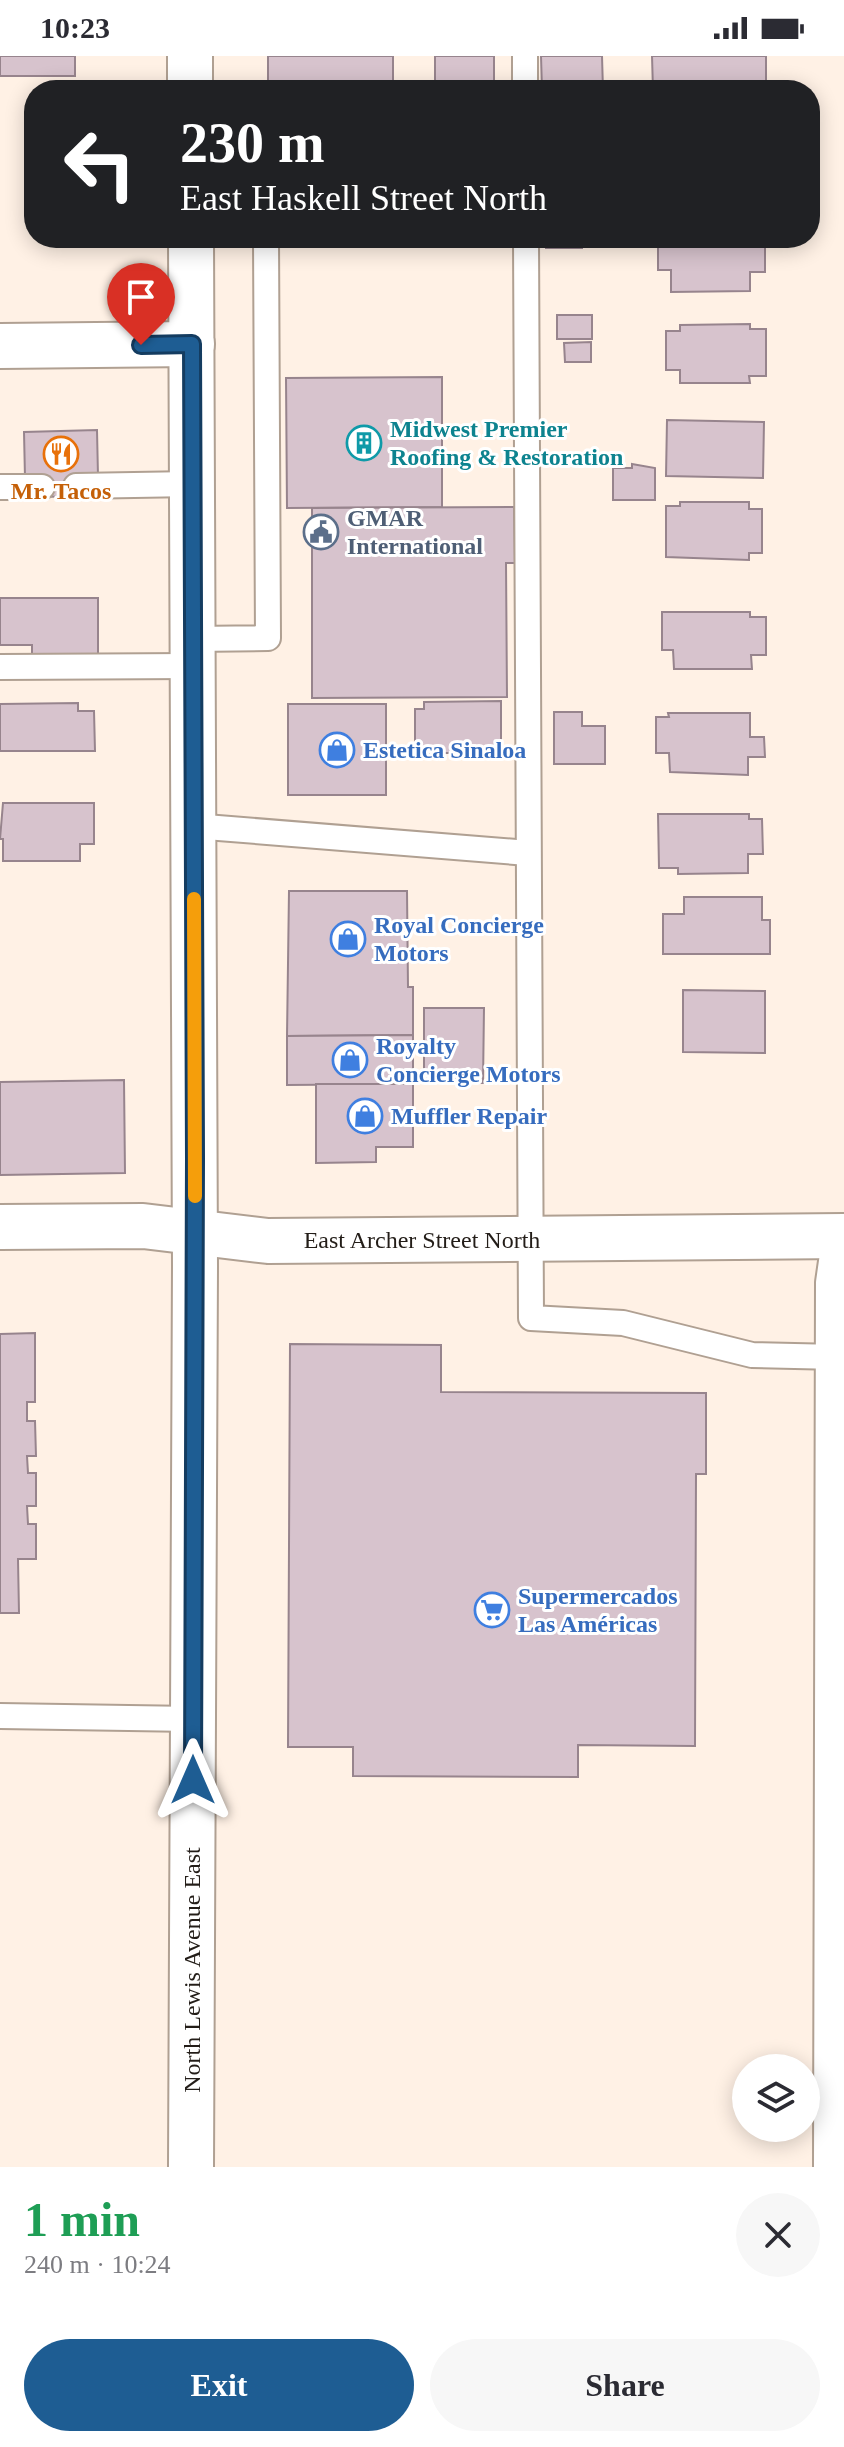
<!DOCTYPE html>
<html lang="en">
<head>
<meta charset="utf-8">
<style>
	:root { --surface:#fff; --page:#f7f7f7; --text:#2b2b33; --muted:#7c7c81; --accent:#1e5d93 }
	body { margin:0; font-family:Georgia,serif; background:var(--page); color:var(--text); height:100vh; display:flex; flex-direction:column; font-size:30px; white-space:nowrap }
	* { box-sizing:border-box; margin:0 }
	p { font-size:26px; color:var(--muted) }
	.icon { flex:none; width:44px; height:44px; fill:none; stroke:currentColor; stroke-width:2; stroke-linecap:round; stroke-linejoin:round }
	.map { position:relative; height:2111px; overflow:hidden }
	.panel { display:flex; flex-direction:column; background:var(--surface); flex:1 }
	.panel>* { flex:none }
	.top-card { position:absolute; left:24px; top:24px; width:796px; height:168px; border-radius:32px; box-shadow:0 4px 20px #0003; background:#202124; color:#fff; overflow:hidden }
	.fabs { position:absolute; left:732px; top:1998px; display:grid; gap:16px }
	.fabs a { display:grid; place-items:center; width:88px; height:88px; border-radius:50%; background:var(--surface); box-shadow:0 4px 20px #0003; font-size:40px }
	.pin { position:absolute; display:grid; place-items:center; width:68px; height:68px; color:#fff; margin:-82px -34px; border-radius:50% 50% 50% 0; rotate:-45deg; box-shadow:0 0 8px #0007 }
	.pin .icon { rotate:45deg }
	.me { position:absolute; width:88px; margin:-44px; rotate:0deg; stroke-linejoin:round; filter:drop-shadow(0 0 6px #0008) }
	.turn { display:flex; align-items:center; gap:28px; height:168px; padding:0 24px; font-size:36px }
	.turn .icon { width:104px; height:104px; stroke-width:2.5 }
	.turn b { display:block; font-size:56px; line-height:68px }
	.round { display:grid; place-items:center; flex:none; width:84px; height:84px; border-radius:42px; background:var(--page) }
	.summary { display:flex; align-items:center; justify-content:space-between; height:136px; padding:0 24px }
	h1 { font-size:48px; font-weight:700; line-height:60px; color:#1e9e55 }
	.button { display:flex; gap:16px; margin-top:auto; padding:16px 24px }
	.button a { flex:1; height:92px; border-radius:48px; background:var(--accent); color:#fff; font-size:32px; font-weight:700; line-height:92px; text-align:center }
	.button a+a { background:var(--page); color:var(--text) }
	.status { display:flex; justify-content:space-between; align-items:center; height:56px; padding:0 40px; background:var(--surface); direction:ltr }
	.status svg { height:22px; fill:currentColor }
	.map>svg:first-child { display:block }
	.building { fill:#d7c3cd; stroke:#97848d; stroke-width:2 }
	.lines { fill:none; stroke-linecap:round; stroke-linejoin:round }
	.service-casing { stroke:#b0a092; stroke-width:28 }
	.minor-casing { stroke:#b0a092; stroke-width:48 }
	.secondary-casing { stroke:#b0a092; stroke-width:48 }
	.service { stroke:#fff; stroke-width:24 }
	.minor { stroke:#fff; stroke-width:44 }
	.secondary { stroke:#fff; stroke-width:44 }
	.route-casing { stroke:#143c60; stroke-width:20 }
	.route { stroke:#1e5d93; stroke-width:14 }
	.slow { stroke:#f59e0b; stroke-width:14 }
	.labels { text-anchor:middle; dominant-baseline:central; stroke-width:6; stroke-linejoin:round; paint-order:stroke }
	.culture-label { font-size:24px; font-weight:bold; fill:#0d838f; stroke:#fff; text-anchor:start }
	.food-label { font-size:24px; font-weight:bold; fill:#c56008; stroke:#fff }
	.service-label { font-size:24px; font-weight:bold; fill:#4e5e75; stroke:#fff; text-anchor:start }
	.shop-label { font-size:24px; font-weight:bold; fill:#366cbe; stroke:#fff; text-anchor:start }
	.street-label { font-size:24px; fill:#231d18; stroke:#fff }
</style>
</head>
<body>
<div class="status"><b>10:23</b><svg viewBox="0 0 49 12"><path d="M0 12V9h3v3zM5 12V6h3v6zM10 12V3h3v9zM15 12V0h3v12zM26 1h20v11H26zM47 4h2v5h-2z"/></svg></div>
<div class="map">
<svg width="844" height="2111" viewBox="0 0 844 2111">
	<rect width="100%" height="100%" fill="#fff1e5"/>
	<g class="building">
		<rect x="0" y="0" width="75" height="20"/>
		<polygon points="268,0 393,0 393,27 383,27 383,34 268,34"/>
		<rect x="435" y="0" width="59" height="34"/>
		<polygon points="541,0 602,0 603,34 542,34"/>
		<polygon points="652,0 766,0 766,31 751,31 751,34 653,34"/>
		<rect x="546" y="182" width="36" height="10"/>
		<polygon points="658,182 765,182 765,216 750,216 750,235 671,236 671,214 658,214"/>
		<rect x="557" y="259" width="35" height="24"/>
		<polygon points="750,268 750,273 766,273 766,320 749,320 750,327 680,327 680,314 666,314 666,275 680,275 680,269"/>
		<polygon points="591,286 591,306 565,306 564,287"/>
		<polygon points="442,321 442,451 287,452 286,322"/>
		<polygon points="667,364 764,366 763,422 666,420"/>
		<polygon points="97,374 98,420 77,440 42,441 25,422 24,376"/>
		<polygon points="632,408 655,412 655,444 613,444 613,412 632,412"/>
		<polygon points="680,446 749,446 749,453 762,453 762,497 749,497 749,504 666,501 666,450 680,450"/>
		<polygon points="514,451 515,507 506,507 507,641 312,642 312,452"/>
		<polygon points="0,542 98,542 98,601 32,601 32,589 0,589"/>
		<polygon points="662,556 750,556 750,561 766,561 766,599 751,599 752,613 674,613 673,594 662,594"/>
		<polygon points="501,645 501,697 426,697 426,692 415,692 415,653 424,653 424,646"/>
		<polygon points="78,647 78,655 94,655 95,695 0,695 0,648"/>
		<rect x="288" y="648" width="98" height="91"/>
		<polygon points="554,656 582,656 582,670 605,670 605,708 554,708"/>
		<polygon points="668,657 750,657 750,681 764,681 765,701 748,701 748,719 670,716 669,697 656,697 656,661 669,661"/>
		<polygon points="3,747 94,747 94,788 80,788 80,805 3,805 3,783 0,783"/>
		<polygon points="658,758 749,758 749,763 762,763 763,798 748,798 748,817 678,818 678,812 659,812"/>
		<polygon points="289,835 407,835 408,931 413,931 413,979 287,980"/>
		<polygon points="684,841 762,841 762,864 770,864 770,898 663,898 663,858 684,858"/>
		<polygon points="683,934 765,935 765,997 683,996"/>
		<polygon points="424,952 484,952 483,1027 424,1027"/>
		<polygon points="413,979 413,1028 287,1029 287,980"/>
		<polygon points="124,1024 125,1117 0,1119 0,1026"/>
		<polygon points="316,1028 413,1028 413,1091 376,1091 376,1106 316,1107"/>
		<polygon points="35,1277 35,1346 27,1346 27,1365 35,1365 36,1400 27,1400 28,1417 36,1417 36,1450 27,1450 28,1468 36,1468 36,1503 18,1503 19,1557 0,1557 0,1278"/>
		<polygon points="290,1288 441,1289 441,1336 706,1337 706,1418 696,1418 695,1690 578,1689 578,1721 353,1720 353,1691 288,1691"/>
	</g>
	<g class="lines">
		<g class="service-casing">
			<g id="service">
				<polyline points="525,0 525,34"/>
				<polyline points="526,182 531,1262 623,1267 752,1299 838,1301"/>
				<polyline points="76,430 192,428"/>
				<polyline points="0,431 42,431"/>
				<polyline points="193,583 268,582 266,182"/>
				<polyline points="0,611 193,610"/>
				<polyline points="193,770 528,797"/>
				<polyline points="0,1660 193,1663"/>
			</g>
		</g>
		<g class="minor-casing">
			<g id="minor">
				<polyline points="0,290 192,288"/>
				<polyline points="0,1171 143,1170 268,1185 844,1180"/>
				<polyline points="836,2111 838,1227 844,1185"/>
			</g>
		</g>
		<g class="secondary-casing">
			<g id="secondary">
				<polyline points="190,0 190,34"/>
				<polyline points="191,2111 195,1210 191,182"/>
			</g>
		</g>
		<use href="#service" class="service"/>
		<use href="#minor" class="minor"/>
		<use href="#secondary" class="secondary"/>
	</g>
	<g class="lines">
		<g class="route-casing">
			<polyline id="route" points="141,289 192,288 195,1102 193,1724"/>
		</g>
		<use href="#route" class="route"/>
		<polyline class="slow" points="194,843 195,1140"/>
	</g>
	<defs>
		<g id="building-ring" transform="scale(1.8)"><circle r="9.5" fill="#fff" stroke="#0f9aa8" stroke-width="1.5"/><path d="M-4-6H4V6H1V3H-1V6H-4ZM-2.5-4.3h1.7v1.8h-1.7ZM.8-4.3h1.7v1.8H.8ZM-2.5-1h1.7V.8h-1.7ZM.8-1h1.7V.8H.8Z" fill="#0f9aa8"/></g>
		<g id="restaurant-ring" transform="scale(1.8)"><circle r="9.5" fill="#fff" stroke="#e8710a" stroke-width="1.5"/><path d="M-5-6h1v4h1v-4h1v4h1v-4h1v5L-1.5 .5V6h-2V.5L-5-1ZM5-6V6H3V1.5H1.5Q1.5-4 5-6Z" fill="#e8710a"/></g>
		<g id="civic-ring" transform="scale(1.8)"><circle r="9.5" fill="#fff" stroke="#5c6f8a" stroke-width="1.5"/><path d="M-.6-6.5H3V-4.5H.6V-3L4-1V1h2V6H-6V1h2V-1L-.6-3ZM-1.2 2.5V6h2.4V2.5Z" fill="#5c6f8a"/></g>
		<g id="shop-ring" transform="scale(1.8)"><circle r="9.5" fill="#fff" stroke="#3f7fe0" stroke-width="1.5"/><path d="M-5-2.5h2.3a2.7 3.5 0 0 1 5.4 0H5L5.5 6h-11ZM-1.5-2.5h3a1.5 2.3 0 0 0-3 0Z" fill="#3f7fe0"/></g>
		<g id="supermarket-ring" transform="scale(1.8)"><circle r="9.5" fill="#fff" stroke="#3f7fe0" stroke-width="1.5"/><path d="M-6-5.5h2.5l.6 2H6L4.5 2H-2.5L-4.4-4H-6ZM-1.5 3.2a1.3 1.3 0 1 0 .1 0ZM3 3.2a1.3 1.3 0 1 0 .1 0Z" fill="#3f7fe0"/></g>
	</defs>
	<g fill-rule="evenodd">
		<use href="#building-ring" x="364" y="387"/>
		<use href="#restaurant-ring" x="61" y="398"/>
		<use href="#civic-ring" x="321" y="476"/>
		<use href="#shop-ring" x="337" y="694"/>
		<use href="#shop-ring" x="348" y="883"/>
		<use href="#shop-ring" x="350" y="1004"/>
		<use href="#shop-ring" x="365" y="1060"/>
		<use href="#supermarket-ring" x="492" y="1554"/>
	</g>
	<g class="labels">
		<g class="culture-label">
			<text x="390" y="373">Midwest Premier<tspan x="390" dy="28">Roofing &amp; Restoration</tspan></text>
		</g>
		<g class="food-label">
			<text x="61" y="435">Mr. Tacos</text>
		</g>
		<g class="service-label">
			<text x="347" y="462">GMAR<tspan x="347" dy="28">International</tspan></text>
		</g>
		<g class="shop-label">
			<text x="363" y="694">Estetica Sinaloa</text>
			<text x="374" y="869">Royal Concierge<tspan x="374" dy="28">Motors</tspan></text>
			<text x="376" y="990">Royalty<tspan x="376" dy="28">Concierge Motors</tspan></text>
			<text x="391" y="1060">Muffler Repair</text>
			<text x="518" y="1540">Supermercados<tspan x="518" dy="28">Las Américas</tspan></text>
		</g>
		<g class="street-label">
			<text x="422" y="1184">East Archer Street North</text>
			<text transform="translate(192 1914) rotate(-90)">North Lewis Avenue East</text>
		</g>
	</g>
</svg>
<div class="fabs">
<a><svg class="icon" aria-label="layers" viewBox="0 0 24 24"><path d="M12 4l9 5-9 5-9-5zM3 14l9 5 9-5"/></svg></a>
</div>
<div class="pin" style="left:141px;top:289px;background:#d93025"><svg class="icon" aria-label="arrive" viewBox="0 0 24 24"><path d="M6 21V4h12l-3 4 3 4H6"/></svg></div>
<svg class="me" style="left:193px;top:1724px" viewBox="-20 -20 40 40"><path d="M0-17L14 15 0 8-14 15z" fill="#1e5d93" stroke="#fff" stroke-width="4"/></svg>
<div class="top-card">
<div class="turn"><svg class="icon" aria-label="left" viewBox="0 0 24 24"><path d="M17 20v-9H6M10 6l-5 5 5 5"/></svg><div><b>230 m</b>East Haskell Street North</div></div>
</div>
</div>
<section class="panel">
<div class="summary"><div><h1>1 min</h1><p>240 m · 10:24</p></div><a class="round"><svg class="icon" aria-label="close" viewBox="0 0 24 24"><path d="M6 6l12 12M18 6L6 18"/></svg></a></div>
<div class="button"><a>Exit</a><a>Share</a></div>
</section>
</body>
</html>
